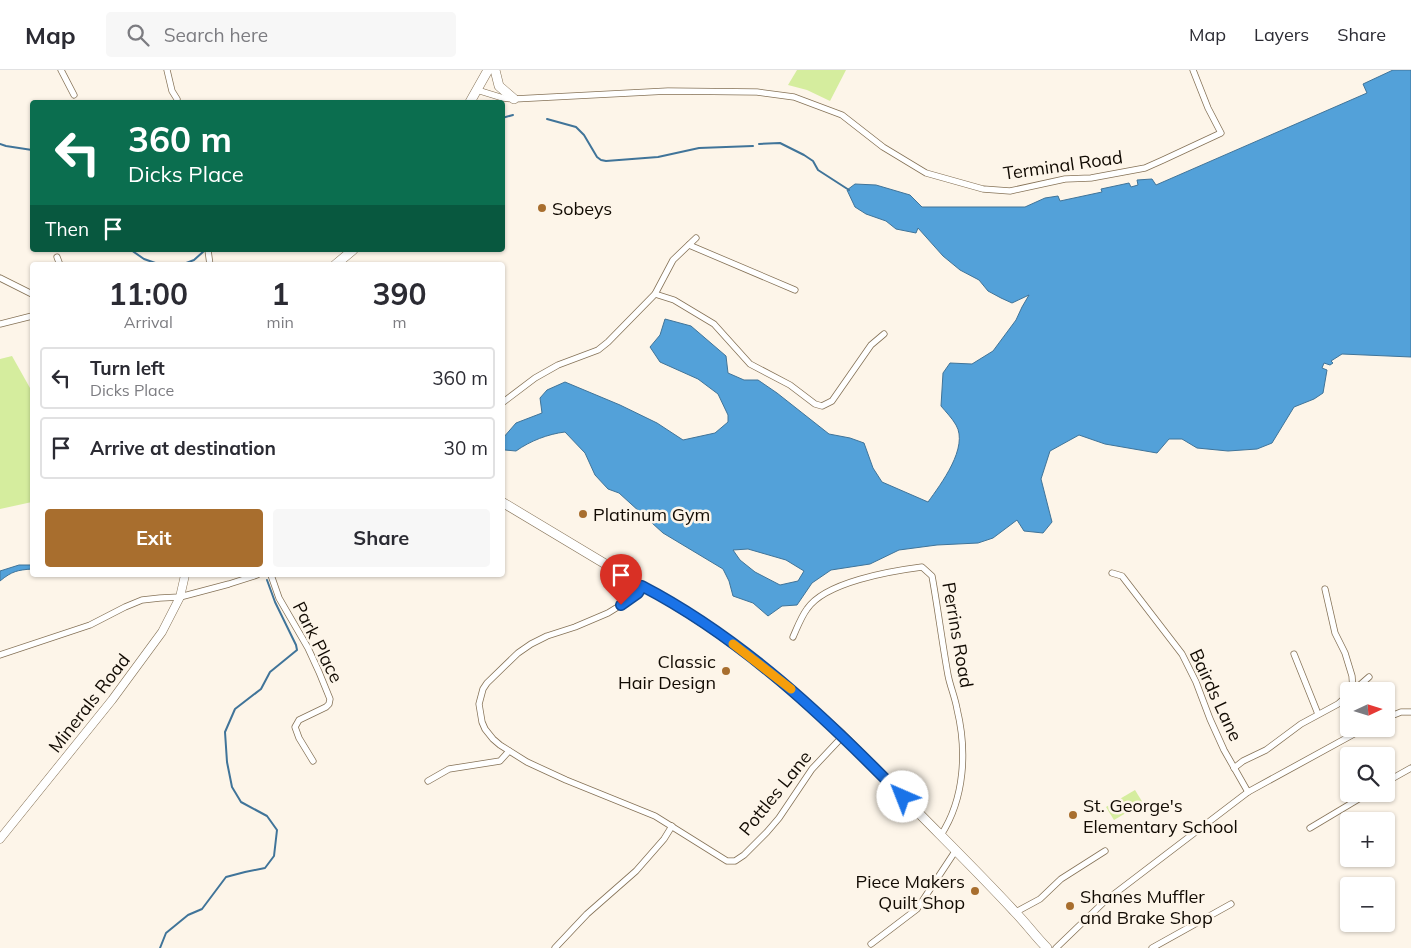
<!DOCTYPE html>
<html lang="en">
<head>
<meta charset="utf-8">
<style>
	:root { --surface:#fff; --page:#f7f7f7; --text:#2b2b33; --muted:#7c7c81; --line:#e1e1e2; --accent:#a86e2e }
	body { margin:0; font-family:Mulish,sans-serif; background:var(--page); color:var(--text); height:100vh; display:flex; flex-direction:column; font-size:19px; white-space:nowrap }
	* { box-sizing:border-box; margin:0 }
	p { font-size:16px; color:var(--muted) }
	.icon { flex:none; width:28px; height:28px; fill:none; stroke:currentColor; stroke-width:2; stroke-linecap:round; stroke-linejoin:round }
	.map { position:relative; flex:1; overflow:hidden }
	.panel { position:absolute; left:30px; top:192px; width:475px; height:315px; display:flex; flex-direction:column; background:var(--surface); border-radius:5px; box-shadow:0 1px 4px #0004 }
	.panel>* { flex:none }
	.top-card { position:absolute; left:30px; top:30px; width:475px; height:152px; border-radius:5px; box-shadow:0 1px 4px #0004; background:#0b6e4f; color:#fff; overflow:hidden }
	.needle { width:32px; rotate:86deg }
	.controls { position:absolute; left:1340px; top:612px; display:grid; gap:10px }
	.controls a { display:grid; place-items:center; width:55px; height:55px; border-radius:5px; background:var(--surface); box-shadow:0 1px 4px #0004; font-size:25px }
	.pin { position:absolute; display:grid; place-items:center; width:42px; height:42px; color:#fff; margin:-51px -21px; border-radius:50% 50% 50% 0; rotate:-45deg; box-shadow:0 0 5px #0007 }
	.pin .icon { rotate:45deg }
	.me { position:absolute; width:55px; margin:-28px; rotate:316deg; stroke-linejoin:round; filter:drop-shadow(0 0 4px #0008) }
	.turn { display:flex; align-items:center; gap:18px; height:105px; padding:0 15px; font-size:22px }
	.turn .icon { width:65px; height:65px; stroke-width:2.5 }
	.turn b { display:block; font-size:35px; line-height:42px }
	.then { display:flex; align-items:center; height:48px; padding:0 15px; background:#0003; gap:10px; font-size:19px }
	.eta { display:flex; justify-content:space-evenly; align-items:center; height:85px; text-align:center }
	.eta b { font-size:30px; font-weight:700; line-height:35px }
	.primary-button { display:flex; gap:10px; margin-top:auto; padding:10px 15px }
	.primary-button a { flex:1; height:58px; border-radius:5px; background:var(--accent); color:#fff; font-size:20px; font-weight:700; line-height:58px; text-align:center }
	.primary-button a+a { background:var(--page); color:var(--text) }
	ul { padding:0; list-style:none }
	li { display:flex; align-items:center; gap:15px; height:62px; margin:0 10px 8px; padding:0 5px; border:2px solid var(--line); border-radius:5px }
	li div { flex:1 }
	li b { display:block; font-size:19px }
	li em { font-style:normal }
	header { display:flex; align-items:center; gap:30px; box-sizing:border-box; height:70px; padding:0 25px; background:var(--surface); border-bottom:1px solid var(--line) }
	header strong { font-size:24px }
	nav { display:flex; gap:28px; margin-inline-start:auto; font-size:18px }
	.search { width:350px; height:45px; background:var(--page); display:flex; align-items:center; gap:12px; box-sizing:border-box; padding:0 18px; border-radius:5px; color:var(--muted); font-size:19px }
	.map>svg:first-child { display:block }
	.green { fill:#d5ed9e }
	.water { fill:#53a1d9; stroke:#407499; fill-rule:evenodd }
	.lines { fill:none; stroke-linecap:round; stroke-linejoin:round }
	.stream { stroke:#407499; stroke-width:2 }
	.minor-casing { stroke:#857257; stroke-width:7 }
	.tertiary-casing { stroke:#857257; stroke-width:9 }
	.primary-casing { stroke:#857257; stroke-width:10 }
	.minor { stroke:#fff; stroke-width:5.5 }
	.tertiary { stroke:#fff; stroke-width:8 }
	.primary { stroke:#fff; stroke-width:9 }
	.route-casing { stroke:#114b97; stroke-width:12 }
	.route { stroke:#1a73e8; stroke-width:9 }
	.slow { stroke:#f59e0b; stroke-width:9 }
	.poi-dot { fill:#a86e2e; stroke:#fdf5e9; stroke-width:2 }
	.labels { text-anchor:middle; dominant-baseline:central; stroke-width:5; stroke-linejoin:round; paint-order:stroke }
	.street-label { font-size:18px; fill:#120b03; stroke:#fdf5e9 }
	.poi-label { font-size:18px; fill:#120b03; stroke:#fdf5e9; text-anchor:start }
</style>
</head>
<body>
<header>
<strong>Map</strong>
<div class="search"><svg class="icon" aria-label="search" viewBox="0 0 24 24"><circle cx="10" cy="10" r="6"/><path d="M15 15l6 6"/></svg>Search here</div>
<nav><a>Map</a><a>Layers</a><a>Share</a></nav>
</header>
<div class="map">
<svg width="1411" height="878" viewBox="0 0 1411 878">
	<rect width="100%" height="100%" fill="#fdf5e9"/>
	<g class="green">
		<polygon points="797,0 846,0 830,31 807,20 788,15"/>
		<polygon points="12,286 30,318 32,318 32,432 0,439 0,289"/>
		<polygon points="1135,720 1143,733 1114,750 1106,737"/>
	</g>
	<g class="water">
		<path d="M1393,0H1411V287L1342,284L1331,291L1333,293L1330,295L1324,293L1322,298L1327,300L1323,323L1314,329L1294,337L1272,373L1257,379L1228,381L1197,378L1182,369H1169L1157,383L1105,374L1079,365L1050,381L1041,409L1052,452L1043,463L1024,461L1017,450L993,468L978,473L937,475L899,480L870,494L831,500L812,513L797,535L782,536L768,546L753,533L733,526L729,511L723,499L663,463L619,423L608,419L595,405L585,383L565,362C548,364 530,371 516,381L505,380L503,382V368L516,353L542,343L540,328L547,320L565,312L620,335L657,353L683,370L715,363L728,352V345L718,324L698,309L660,292L650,277L660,265L665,249L691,256L726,286L728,303L744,310H758L777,323L829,364L850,368L864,373L873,398L882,412L928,432C941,414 969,377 956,355C952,348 946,342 941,336L943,303L950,293L972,294L993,281L1016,250L1022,237L1029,225L1012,233L1001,228L988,221L979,210L960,200L943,186L918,158L916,163L896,159L886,151L866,144L855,137L847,120L855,114L876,115L910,125L922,137H1025L1045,128L1058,126L1060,131L1102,122L1101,119L1129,113L1131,117L1138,115L1137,110L1152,109L1156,115L1367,23L1363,14ZM748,479L786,490L804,501L798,511L780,515L755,502L740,490L733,480Z"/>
		<path d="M19,495H32V499C18,500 12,501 0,511V501Z"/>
	</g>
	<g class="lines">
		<g class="stream">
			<polyline points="502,48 513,45"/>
			<polyline points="547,49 576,57 584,65 597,87 601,90 606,91 658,87 699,78 753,76"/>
			<polyline points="0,74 6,76 32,80"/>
			<polyline points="759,74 780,73 804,85 813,91 818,100 849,120"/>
			<polyline points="131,180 144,189 161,195"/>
			<polyline points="181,195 194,190 204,181"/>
			<polyline points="160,878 166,863 188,845 202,839 226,807 245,802 265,798 274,786 277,760 267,746 241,732 232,717 227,692 225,662 235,639 261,619 270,602 297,580 296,575 275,532 267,510"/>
		</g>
		<g class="minor-casing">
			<g id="minor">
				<polyline points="61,0 74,25"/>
				<polyline points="167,0 172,21 177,29"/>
				<polyline points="477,20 503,28 514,29 668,21 757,22 794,27 842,45 883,77 926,103 983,119 1010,121 1065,109 1091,108 1145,98 1163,90 1221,63 1208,38 1193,0"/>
				<polyline points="689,175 795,220"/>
				<polyline points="208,180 210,195"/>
				<polyline points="57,187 60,195"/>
				<polyline points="0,208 32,224"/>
				<polyline points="655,224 674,230 714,254 750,294 790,315 815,334 822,336 832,331 871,275 884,264"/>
				<polyline points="0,254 32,246"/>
				<polyline points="502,333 535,308 558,295 598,280 608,272 655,224 673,190 696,168"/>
				<polyline points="1112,503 1122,506 1182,584 1196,612 1210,649 1224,680 1248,722"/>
				<polyline points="271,505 279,528 308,578 319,602 330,629 329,634 326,637 299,650 295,657 299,668 313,691"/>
				<polyline points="642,516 638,523 634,527 608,543 575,557 547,566 531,574 518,583 487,613 483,619 479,634 482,652 485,659 493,669 500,675 527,692 566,710 655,746 727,791 735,791 744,785 767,762 779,748 812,699 843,666"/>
				<polyline points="1325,519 1335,563 1345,583 1352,606 1353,621"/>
				<path d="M793,567C797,558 801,547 807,539C825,512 891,501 922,497L932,506C938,539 942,572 948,605C950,616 955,627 957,639C967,680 965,728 941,765"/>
				<polyline points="1294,584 1318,644"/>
				<polyline points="0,585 90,555 125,537 142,530 160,528 180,527 229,514 257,505"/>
				<polyline points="1353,621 1369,607"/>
				<polyline points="1386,648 1401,642 1411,642"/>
				<polyline points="1234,698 1243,691 1266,680 1301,654 1338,634 1349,624"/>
				<polyline points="428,711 449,699 500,691 509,681"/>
				<polyline points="1386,712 1411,698"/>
				<polyline points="1310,758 1367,724"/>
				<polyline points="1016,842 1040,829 1061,809 1105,781"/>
				<polyline points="871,874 917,839 956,780"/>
				<polyline points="555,878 587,844 636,801 664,769 672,756"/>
				<polyline points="1056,878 1105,831 1248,722 1363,659"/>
				<polyline points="1152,878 1231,834"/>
			</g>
		</g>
		<g class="tertiary-casing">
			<polyline id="tertiary" points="0,769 112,630 162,562 180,527 185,505"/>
		</g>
		<g class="primary-casing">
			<g id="primary">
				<polyline points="495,0 499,16 514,29"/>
				<polyline points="470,32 488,0"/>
				<polyline points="335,195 353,180"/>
				<path d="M502,432L642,516C716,555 780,609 842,665C863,685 883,706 903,727C940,765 978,802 1014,841C1026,853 1035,866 1047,878"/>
			</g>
		</g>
		<use href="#minor" class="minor"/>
		<use href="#tertiary" class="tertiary"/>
		<use href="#primary" class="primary"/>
	</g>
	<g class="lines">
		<g class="route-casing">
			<path id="route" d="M621,535L638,523L642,516C742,568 825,647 903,727"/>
		</g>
		<use href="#route" class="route"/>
		<polyline class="slow" points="733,574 791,619"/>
	</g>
	<g class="poi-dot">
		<circle cx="542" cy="138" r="5"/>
		<circle cx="583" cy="444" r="5"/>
		<circle cx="726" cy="601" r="5"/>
		<circle cx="1073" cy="745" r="5"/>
		<circle cx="975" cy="821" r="5"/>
		<circle cx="1070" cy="836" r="5"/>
	</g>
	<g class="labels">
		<g class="street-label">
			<text transform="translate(1063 95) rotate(-8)">Terminal Road</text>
			<text transform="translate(958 565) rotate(80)">Perrins Road</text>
			<text transform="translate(318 572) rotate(63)">Park Place</text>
			<text transform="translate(1216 625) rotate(65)">Bairds Lane</text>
			<text transform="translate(89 633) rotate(-52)">Minerals Road</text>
			<text transform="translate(775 723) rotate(-51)">Pottles Lane</text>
		</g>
		<g class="poi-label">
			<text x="552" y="138">Sobeys</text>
			<text x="593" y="444">Platinum Gym</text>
			<text x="716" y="591" text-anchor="end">Classic<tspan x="716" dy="21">Hair Design</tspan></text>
			<text x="1083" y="735">St. George's<tspan x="1083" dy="21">Elementary School</tspan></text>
			<text x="965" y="811" text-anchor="end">Piece Makers<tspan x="965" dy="21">Quilt Shop</tspan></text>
			<text x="1080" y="826">Shanes Muffler<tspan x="1080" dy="21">and Brake Shop</tspan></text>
		</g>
	</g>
</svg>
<div class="controls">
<a><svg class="needle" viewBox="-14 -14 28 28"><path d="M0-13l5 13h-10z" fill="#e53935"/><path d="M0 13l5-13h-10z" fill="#7c7c81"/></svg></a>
<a><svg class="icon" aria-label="search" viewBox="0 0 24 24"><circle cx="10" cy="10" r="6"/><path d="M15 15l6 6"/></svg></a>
<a>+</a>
<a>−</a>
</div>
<div class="pin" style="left:621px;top:535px;background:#d93025"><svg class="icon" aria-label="arrive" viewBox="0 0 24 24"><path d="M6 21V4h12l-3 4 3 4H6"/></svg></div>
<svg class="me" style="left:903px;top:727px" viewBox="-20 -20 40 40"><circle r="19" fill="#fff"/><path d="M0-13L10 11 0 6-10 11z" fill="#1a73e8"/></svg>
<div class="top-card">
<div class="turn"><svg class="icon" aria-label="left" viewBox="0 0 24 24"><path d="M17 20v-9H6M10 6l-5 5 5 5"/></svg><div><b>360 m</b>Dicks Place</div></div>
<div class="then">Then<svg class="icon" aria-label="arrive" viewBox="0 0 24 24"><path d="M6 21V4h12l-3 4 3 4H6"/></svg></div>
</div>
<section class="panel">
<div class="eta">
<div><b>11:00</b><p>Arrival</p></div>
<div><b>1</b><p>min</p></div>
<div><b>390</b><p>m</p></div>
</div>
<ul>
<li><svg class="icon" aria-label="left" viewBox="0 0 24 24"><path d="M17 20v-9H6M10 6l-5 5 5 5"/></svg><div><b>Turn left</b><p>Dicks Place</p></div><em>360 m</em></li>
<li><svg class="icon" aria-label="arrive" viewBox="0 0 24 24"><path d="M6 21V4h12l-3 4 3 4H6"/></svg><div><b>Arrive at destination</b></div><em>30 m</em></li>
</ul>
<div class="primary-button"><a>Exit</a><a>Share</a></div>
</section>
</div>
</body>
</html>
